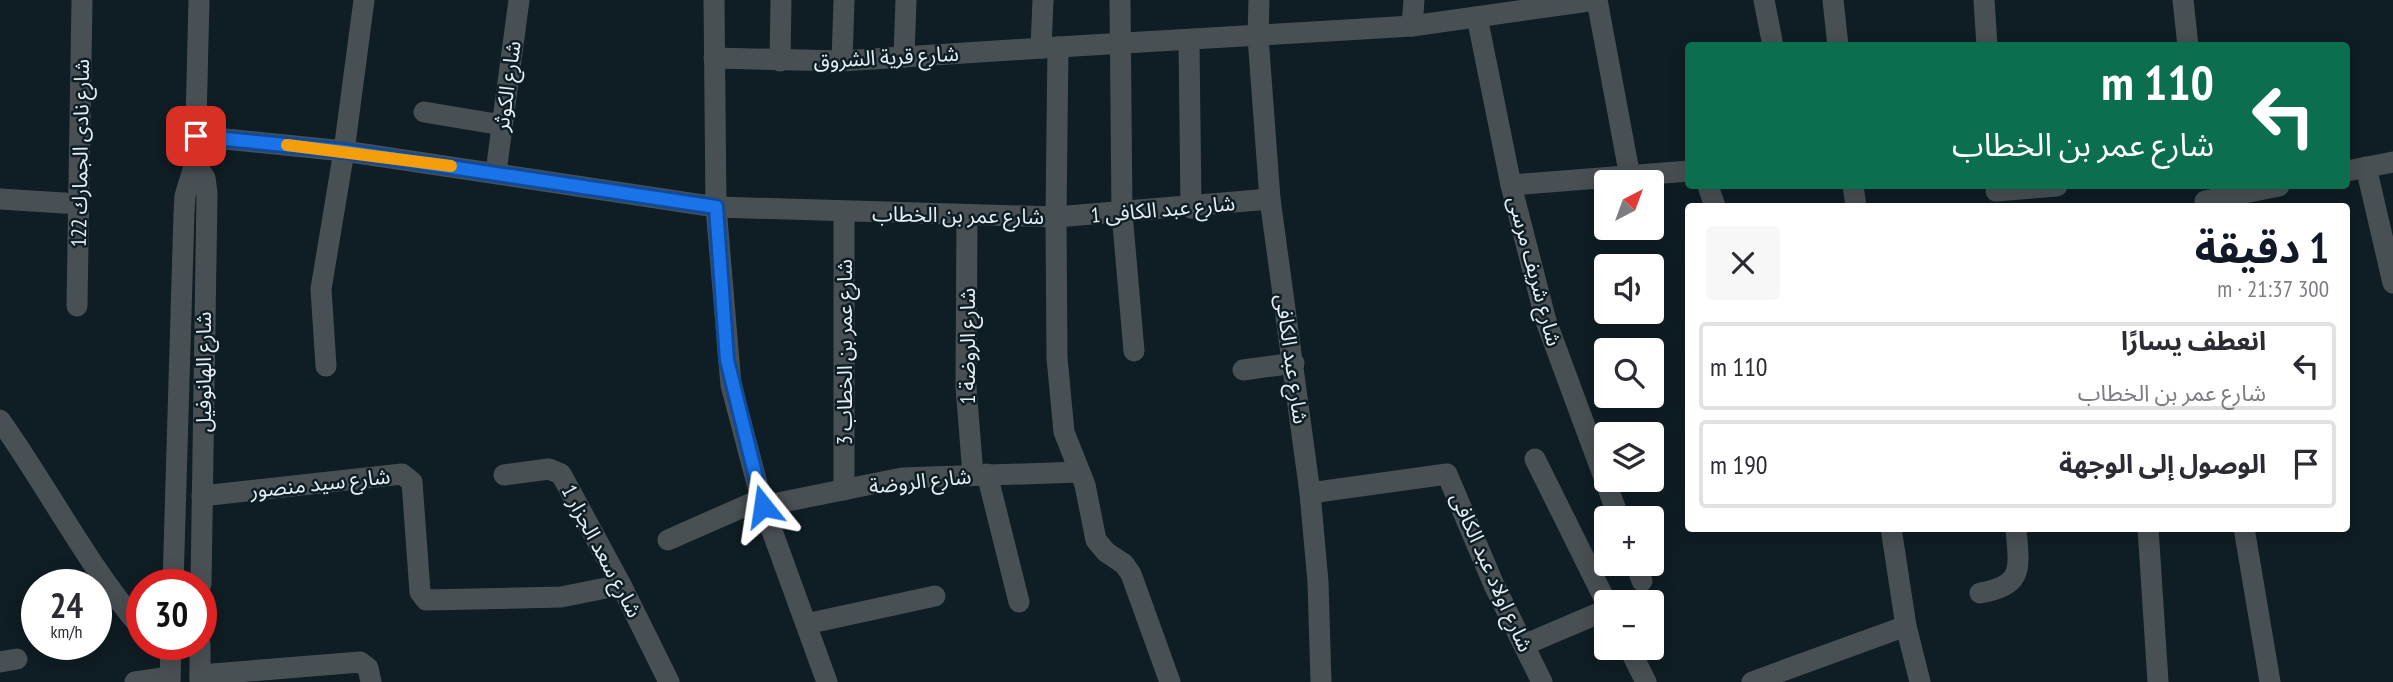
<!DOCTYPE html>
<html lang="ar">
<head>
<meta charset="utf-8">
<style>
	:root { --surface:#fff; --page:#f7f7f7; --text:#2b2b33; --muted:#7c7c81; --line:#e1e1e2; --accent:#111827 }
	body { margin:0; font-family:"PT Sans Narrow","Noto Sans Arabic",sans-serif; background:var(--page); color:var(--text); direction:rtl; height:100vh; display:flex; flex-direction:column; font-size:26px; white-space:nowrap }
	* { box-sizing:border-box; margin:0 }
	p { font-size:23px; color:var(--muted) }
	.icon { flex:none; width:38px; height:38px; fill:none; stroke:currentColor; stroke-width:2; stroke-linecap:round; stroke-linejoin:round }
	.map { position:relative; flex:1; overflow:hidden; direction:ltr }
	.drawer { position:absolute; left:1685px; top:203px; width:665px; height:329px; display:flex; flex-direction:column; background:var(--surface); border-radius:7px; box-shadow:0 4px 18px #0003; direction:rtl }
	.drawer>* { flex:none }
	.top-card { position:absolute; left:1685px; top:42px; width:665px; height:147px; border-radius:7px; box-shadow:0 4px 18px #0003; direction:rtl; background:#0b6e4f; color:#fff; overflow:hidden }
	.needle { width:46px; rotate:41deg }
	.fabs { position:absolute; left:1594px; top:170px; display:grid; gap:14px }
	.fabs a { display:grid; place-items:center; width:70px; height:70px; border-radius:7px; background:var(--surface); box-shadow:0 4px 18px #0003; font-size:35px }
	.speed { position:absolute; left:21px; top:569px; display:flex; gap:14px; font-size:35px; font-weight:700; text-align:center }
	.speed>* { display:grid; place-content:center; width:91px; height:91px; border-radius:50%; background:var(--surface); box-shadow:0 4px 18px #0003; line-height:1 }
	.speed small { font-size:18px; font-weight:400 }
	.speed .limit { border:10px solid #d22; background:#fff; color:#111 }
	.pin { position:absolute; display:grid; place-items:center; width:60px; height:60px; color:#fff; margin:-30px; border-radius:14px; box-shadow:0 4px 10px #0006 }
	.me { position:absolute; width:77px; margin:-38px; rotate:345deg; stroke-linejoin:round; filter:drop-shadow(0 0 5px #0008) }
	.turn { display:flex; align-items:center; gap:24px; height:147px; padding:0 21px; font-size:32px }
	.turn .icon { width:91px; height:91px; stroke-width:2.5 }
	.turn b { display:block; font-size:49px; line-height:60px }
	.round { display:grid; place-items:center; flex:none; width:74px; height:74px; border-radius:7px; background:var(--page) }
	.summary { display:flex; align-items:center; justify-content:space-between; height:119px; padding:0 21px }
	h1 { font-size:42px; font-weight:700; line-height:52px; color:var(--accent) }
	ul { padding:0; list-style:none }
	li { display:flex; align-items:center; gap:21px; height:88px; margin:0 14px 10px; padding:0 7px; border:4px solid var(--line); border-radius:7px }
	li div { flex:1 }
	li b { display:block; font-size:26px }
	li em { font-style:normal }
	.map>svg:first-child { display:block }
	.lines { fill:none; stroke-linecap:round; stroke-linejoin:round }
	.minor { stroke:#495054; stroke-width:21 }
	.route-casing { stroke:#114b97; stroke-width:18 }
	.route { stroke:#1a73e8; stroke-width:12 }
	.slow { stroke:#f59e0b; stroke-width:12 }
	.labels { text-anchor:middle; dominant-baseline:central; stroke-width:5; stroke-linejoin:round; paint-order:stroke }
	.street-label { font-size:21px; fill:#e5eef3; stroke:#0f1e24 }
</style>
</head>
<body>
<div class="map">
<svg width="2393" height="682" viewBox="0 0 2393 682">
	<rect width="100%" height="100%" fill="#0f1e24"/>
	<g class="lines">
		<g class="minor">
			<polyline points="714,0 716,207 731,385 763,506 827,682"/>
			<polyline points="1120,0 1122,213 1134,351"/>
			<polyline points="1259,0 1258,37 1270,199 1310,493 1318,582 1321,682"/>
			<polyline points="1597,0 1630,177"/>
			<polyline points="1764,0 1773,46"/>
			<polyline points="1833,0 1838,46"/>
			<polyline points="1984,0 1987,46"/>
			<polyline points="2183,0 2188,46"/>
			<polyline points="1477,17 1511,185 1546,321 1619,518"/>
			<polyline points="1412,26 1414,0"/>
			<polyline points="1189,40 1191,208"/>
			<polyline points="1041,48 1043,0"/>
			<polyline points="904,57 906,0"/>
			<polyline points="714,58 842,61 1058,47"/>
			<polyline points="780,61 781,0"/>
			<polyline points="842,61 844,0"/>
			<polyline points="424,112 502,125"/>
			<polyline points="196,136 344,151 716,207 1056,217 1058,47 1412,26 1596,0"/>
			<polyline points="195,163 205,178 207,193 201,584"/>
			<polyline points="2366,167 2393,283"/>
			<polyline points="2347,171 2393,162"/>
			<polyline points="496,172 519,0"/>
			<polyline points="1511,185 1689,171"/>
			<polyline points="1708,186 1715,206"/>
			<polyline points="1853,186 1856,206"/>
			<polyline points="1996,191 2057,186"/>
			<polyline points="0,199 79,204"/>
			<polyline points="2205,201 2279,186"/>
			<polyline points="844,213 844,490"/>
			<polyline points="967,216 966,387 973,475"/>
			<polyline points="77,306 82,0"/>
			<polyline points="326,366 321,289 344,151 364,0"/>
			<polyline points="1243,370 1294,363"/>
			<path d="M0,420C49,489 87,565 142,629"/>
			<polyline points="1535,459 1606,602"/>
			<polyline points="987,474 1019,602"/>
			<polyline points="504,475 549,469 561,474 621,585 669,682"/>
			<polyline points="1310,493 1447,474 1494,585 1542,682"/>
			<polyline points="202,496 402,474 412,482 420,592 426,600 561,597 621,585"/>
			<polyline points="763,506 902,478 1079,472"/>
			<polyline points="1891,528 1906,626 1920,682"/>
			<polyline points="2148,528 2158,682"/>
			<polyline points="2244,528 2270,682"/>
			<polyline points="668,540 761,499"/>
			<polyline points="1636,564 1642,581"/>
			<polyline points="173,584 184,213 185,196 195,163 199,0"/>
			<path d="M1980,593C2025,585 2019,568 2016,528"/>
			<polyline points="806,624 935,596"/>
			<polyline points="1524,645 1606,610"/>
			<polyline points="1629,648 1646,682"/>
			<polyline points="0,662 17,659"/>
			<polyline points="200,675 360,662 368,668 371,682"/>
			<polyline points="135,682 170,677"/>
			<polyline points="170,682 171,644"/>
			<polyline points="200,682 200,644"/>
			<polyline points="1170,682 1131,574 1124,564 1106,552 1096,540 1085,485 1064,432 1057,358 1056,217 1270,199"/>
			<polyline points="1752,682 1906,626"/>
		</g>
	</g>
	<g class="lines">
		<g class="route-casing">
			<polyline id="route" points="196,136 344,151 716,207 727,360 763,506"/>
		</g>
		<use href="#route" class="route"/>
		<polyline class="slow" points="287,145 451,166"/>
	</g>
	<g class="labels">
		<g class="street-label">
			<text transform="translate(886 57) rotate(-3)">شارع قرية الشروق</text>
			<text transform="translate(507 86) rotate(-82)">شارع الكوثر</text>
			<text transform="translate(80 153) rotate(-89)">شارع نادى الجمارك 122</text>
			<text transform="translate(1163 209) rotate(-5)">شارع عبد الكافى 1</text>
			<text transform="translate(958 215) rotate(1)">شارع عمر بن الخطاب</text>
			<text transform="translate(1535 271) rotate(75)">شارع شريف مرسى</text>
			<text transform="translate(967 346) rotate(-90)">شارع الروضة 1</text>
			<text transform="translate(844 352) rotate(-90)">شارع عمر بن الخطاب 3</text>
			<text transform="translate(1292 359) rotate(82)">شارع عبد الكافى</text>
			<text transform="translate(203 372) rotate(-90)">شارع الهانوفيل</text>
			<text transform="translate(920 481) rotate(-6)">شارع الروضة</text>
			<text transform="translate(320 483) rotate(-6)">شارع سيد منصور</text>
			<text transform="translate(602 551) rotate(62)">شارع سعد الجزار 1</text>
			<text transform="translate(1492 572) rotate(66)">شارع اولاد عبد الكافى</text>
		</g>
	</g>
</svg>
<div class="fabs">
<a><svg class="needle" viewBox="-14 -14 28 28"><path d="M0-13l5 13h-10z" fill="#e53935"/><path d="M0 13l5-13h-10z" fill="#7c7c81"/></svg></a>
<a><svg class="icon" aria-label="sound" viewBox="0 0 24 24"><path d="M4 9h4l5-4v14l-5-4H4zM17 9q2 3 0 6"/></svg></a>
<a><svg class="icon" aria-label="search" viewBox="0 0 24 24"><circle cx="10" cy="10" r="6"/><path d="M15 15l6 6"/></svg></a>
<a><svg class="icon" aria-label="layers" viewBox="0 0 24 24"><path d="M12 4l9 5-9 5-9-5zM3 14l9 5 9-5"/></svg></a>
<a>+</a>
<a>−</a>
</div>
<div class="speed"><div>24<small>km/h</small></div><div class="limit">30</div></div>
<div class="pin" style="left:196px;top:136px;background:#d93025"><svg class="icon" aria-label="arrive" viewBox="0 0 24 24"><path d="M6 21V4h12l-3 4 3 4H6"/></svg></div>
<svg class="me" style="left:763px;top:506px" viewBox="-20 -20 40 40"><path d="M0-17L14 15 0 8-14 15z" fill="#1a73e8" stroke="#fff" stroke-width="4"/></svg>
<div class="top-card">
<div class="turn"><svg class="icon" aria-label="left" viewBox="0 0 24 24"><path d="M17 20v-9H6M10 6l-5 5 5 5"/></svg><div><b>110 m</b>شارع عمر بن الخطاب</div></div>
</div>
<section class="drawer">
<div class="summary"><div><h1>1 دقيقة</h1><p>300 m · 21:37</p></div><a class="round"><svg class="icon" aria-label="close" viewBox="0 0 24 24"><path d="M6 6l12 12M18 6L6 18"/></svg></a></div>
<ul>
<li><svg class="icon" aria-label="left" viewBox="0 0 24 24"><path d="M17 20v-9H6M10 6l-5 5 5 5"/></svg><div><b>انعطف يسارًا</b><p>شارع عمر بن الخطاب</p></div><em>110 m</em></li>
<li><svg class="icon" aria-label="arrive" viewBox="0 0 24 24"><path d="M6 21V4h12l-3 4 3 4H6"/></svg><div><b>الوصول إلى الوجهة</b></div><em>190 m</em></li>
</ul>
</section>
</div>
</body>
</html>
